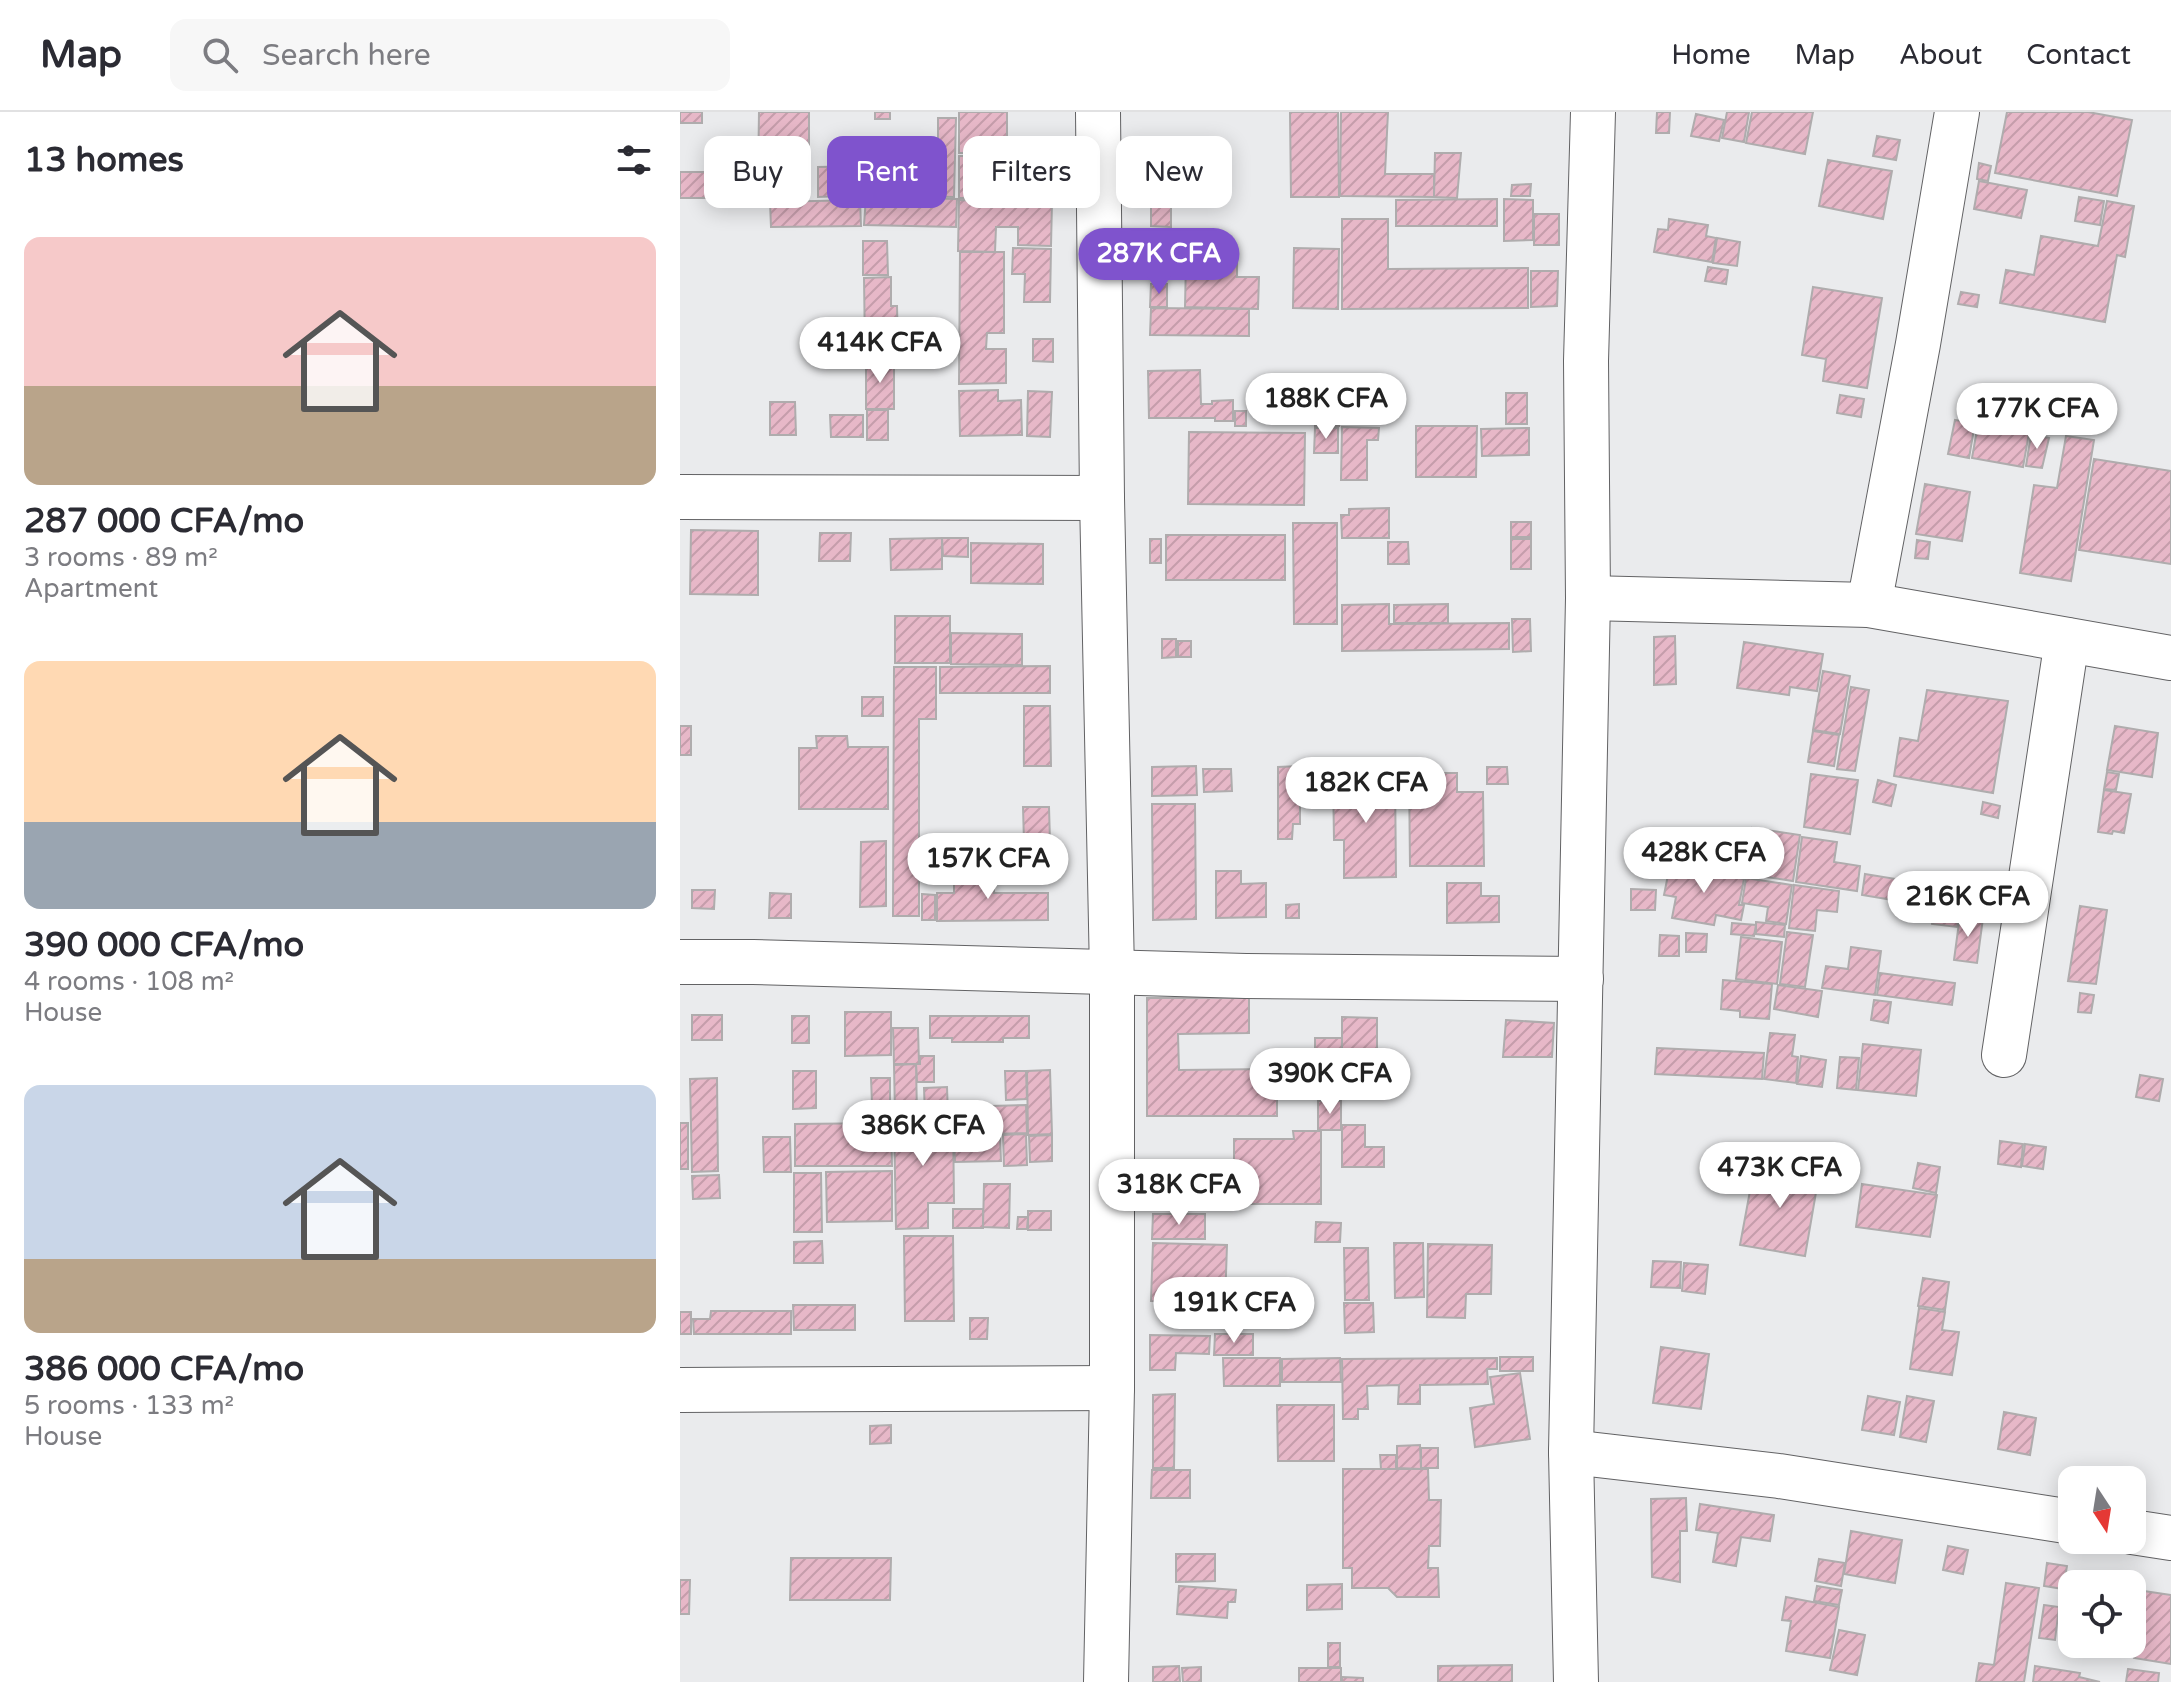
<!DOCTYPE html>
<meta charset="utf-8">
<style>
body{margin:0;font-family:"Varela Round",sans-serif;background:#f7f7f7;color:#2b2b33;height:100vh;display:flex;flex-direction:column;font-size:30px;white-space:nowrap}
*{box-sizing:border-box;margin:0}
p{font-size:26px;color:#7c7c81}
.icon{flex:none;width:44px;height:44px;fill:none;stroke:currentColor;stroke-width:2;stroke-linecap:round;stroke-linejoin:round}
.map{position:relative;flex:1;overflow:hidden}
.details{display:flex;flex-direction:column;background:#fff;width:680px}
.details>*{flex:none}
.guide{position:absolute;left:24px;top:24px;width:760px;height:72px;display:flex;gap:16px}
.needle{width:52px;rotate:168deg}
.controls{position:absolute;left:1378px;top:1354px;display:grid;gap:16px}
.controls a{display:grid;place-items:center;width:88px;height:88px;border-radius:16px;background:#fff;box-shadow:0 4px 20px #0003;font-size:40px}
.price{position:absolute;translate:-50% -68px;padding:0 18px;border-radius:28px;background:#fff;color:#222;font-size:26px;line-height:52px;filter:drop-shadow(0 2px 4px #0008)}
.price::after{content:'';position:absolute;left:50%;top:48px;width:24px;height:18px;margin-left:-12px;background:inherit;clip-path:polygon(0 0,100% 0,50% 100%)}
.price.current{background:#7f53cd;color:#fff}
ul{padding:0;list-style:none}
li{display:grid;align-content:center;gap:16px;height:424px;padding:0 24px}
li span{display:grid;place-items:center;height:248px;border-radius:16px;color:#555}
li>.icon{margin-inline-start:auto}
span .icon{width:144px;height:144px;fill:#fffc;stroke-width:1}
li b{font-size:34px}
h2{display:flex;justify-content:space-between;align-items:center;height:96px;padding:0 24px;font-size:34px}
.tag{padding:0 28px;border-radius:16px;background:#fff;box-shadow:0 4px 20px #0003;font-size:28px;line-height:72px}
.tag.current{background:#7f53cd;color:#fff}
header{display:flex;align-items:center;gap:48px;box-sizing:border-box;height:112px;padding:0 40px;background:#fff;border-bottom:2px solid #e1e1e2}
header strong{font-size:38px}
nav{display:flex;gap:44px;margin-inline-start:auto;font-size:28px}
.search{width:560px;height:72px;background:#f7f7f7;display:flex;align-items:center;gap:20px;box-sizing:border-box;padding:0 28px;border-radius:16px;color:#7c7c81;font-size:30px}
main{display:flex;flex:1;min-height:0}
.map>svg:first-child{display:block}
.building{fill:url(#building-hatch);stroke:#afacad;stroke-width:2}
.lines{fill:none;stroke-linecap:round;stroke-linejoin:round}
.street-casing{stroke:#626264;stroke-width:46}
.street{stroke:#fff;stroke-width:44}
</style>
<header>
<strong>Map</strong>
<div class="search"><svg class="icon" aria-label="search" viewBox="0 0 24 24"><circle cx="10" cy="10" r="6"/><path d="M15 15l6 6"/></svg>Search here</div>
<nav><a>Home</a><a>Map</a><a>About</a><a>Contact</a></nav>
</header>
<main>
<section class="details">
<h2>13 homes<svg class="icon" aria-label="filters" viewBox="0 0 24 24"><path d="M4 7h16M4 17h16"/><circle cx="9" cy="7" r="2"/><circle cx="15" cy="17" r="2"/></svg></h2>
<ul>
<li><span style="background:linear-gradient(#f6c9c9 60%,#b9a48a 0)"><svg class="icon" aria-label="home" viewBox="0 0 24 24"><path d="M3 11l9-7 9 7M6 9v11h12V9"/></svg></span><div><b>287 000 CFA/mo</b><p>3 rooms · 89 m²</p><p>Apartment</p></div></li>
<li><span style="background:linear-gradient(#ffd9b3 65%,#9aa5b1 0)"><svg class="icon" aria-label="home" viewBox="0 0 24 24"><path d="M3 11l9-7 9 7M6 9v11h12V9"/></svg></span><div><b>390 000 CFA/mo</b><p>4 rooms · 108 m²</p><p>House</p></div></li>
<li><span style="background:linear-gradient(#c9d6e8 70%,#b9a48a 0)"><svg class="icon" aria-label="home" viewBox="0 0 24 24"><path d="M3 11l9-7 9 7M6 9v11h12V9"/></svg></span><div><b>386 000 CFA/mo</b><p>5 rooms · 133 m²</p><p>House</p></div></li>
</ul>
</section>
<div class="map">
<svg width="1491" height="1570" viewBox="0 0 1491 1570">
<defs>
<pattern id="building-hatch" width="6" height="6" patternUnits="userSpaceOnUse" patternTransform="scale(2)"><rect width="6" height="6" fill="#e7b8c8"/><path d="M-1 1l2-2M0 6l6-6M5 7l2-2" fill="none" stroke="#c59dab"/></pattern>
</defs>
<rect width="100%" height="100%" fill="#eaebed"/>
<g class="building">
<rect x="0" y="0" width="22" height="11"/>
<path d="M79 0H129V69H78Z"/>
<rect x="195" y="0" width="15" height="7"/>
<rect x="279" y="0" width="48" height="41"/>
<path d="M610 0H658L659 85H611Z"/>
<path d="M661 0H708L705 62H754V85L660 84Z"/>
<path d="M977 0H990L989 21H976Z"/>
<path d="M1047 0H1069L1064 30 1042 26Z"/>
<path d="M1072 0H1133L1125 42 1066 31Z"/>
<path d="M1327 0H1408L1452 8 1437 84 1315 61Z"/>
<path d="M1016 2 1044 8 1039 29 1011 24Z"/>
<path d="M258 6H276L274 85 186 83 188 35 258 37Z"/>
<path d="M1197 24 1220 28 1216 48 1193 44Z"/>
<path d="M755 41H781L777 86 754 85Z"/>
<rect x="279" y="44" width="24" height="42"/>
<path d="M1148 48 1212 59 1203 107 1139 94Z"/>
<path d="M1299 51 1311 54 1308 69 1297 67Z"/>
<path d="M186 54 187 83 138 85V55Z"/>
<rect x="0" y="60" width="56" height="26"/>
<rect x="471" y="61" width="22" height="23"/>
<path d="M1299 69 1347 78 1341 106 1294 97Z"/>
<path d="M851 72 850 84H831L832 73Z"/>
<path d="M186 85 277 87 276 115 184 113Z"/>
<path d="M1399 85 1424 89 1420 113 1395 109Z"/>
<path d="M817 87V114H716V88Z"/>
<path d="M824 87 853 88V128L824 129Z"/>
<path d="M180 88 181 114 91 115 90 90Z"/>
<path d="M279 88 372 90 371 134 338 133V115H316L315 140 278 139Z"/>
<path d="M471 88H491V115L471 114Z"/>
<path d="M1427 89 1454 94 1445 145 1437 143 1425 210 1320 191 1326 158 1354 163 1361 124 1418 134Z"/>
<rect x="854" y="102" width="25" height="31"/>
<path d="M662 107H708V157L848 156V196L662 197Z"/>
<path d="M989 107 1028 113 1026 124 1036 126 1032 150 974 140 978 117 988 118Z"/>
<path d="M1037 126 1060 130 1057 154 1033 151Z"/>
<path d="M183 129H207L208 163H183Z"/>
<path d="M333 136 371 137 370 190H344L345 162H332Z"/>
<path d="M614 136 659 137 658 197 613 196Z"/>
<path d="M280 140H324V221H307L306 237H326V271L279 272Z"/>
<path d="M506 149 557 150V165H579L578 197 505 195Z"/>
<path d="M1028 155 1048 158 1046 172 1025 169Z"/>
<path d="M851 159H878L877 194 851 195Z"/>
<path d="M211 165V194H217L218 237H185L184 166Z"/>
<path d="M471 172H487V195H470Z"/>
<path d="M1133 175 1202 186 1187 276 1143 269 1146 247 1122 243Z"/>
<path d="M1281 180 1299 183 1297 195 1278 192Z"/>
<path d="M471 196 569 197V224L470 223Z"/>
<path d="M353 227H373V250L353 249Z"/>
<path d="M214 248V297H186V249Z"/>
<path d="M520 258 521 292H532V289L553 288V309H535V306H469L468 259Z"/>
<path d="M318 278V289L341 288 342 323 280 324 279 279Z"/>
<path d="M348 279 372 280 370 325 347 324Z"/>
<rect x="826" y="281" width="21" height="31"/>
<path d="M1160 283 1184 287 1181 305 1157 301Z"/>
<path d="M90 290H115L116 323H90Z"/>
<path d="M635 292 660 293 659 314H635Z"/>
<rect x="187" y="298" width="21" height="30"/>
<rect x="555" y="299" width="11" height="15"/>
<path d="M150 303H183V325H151Z"/>
<path d="M1275 308 1295 311 1289 346 1268 342Z"/>
<path d="M1298 312 1349 321 1343 355 1292 346Z"/>
<path d="M736 314H797L796 365H736Z"/>
<path d="M662 315 699 316 698 328H687V368H661Z"/>
<path d="M635 316H658V341H634Z"/>
<path d="M849 316V343L802 344 801 317Z"/>
<path d="M509 320 625 321 624 393 508 392Z"/>
<path d="M1351 322 1369 326 1362 356 1346 354Z"/>
<path d="M1386 324 1414 328 1391 469 1340 461 1354 373 1377 376Z"/>
<path d="M1414 347 1491 359V452L1399 438Z"/>
<path d="M1245 372 1290 380 1282 429 1236 422Z"/>
<path d="M709 396V426H662L661 403H669V397Z"/>
<rect x="831" y="410" width="20" height="15"/>
<path d="M613 411H657V512H614Z"/>
<path d="M11 418 78 419V483L10 482Z"/>
<path d="M140 421H171L170 449H139Z"/>
<rect x="486" y="423" width="119" height="45"/>
<path d="M262 426H288V445L263 444Z"/>
<path d="M262 426V457L211 458 210 427Z"/>
<rect x="470" y="427" width="11" height="24"/>
<rect x="831" y="427" width="20" height="30"/>
<path d="M1237 428 1250 430 1248 447 1235 446Z"/>
<path d="M708 430H728L729 452H708Z"/>
<path d="M291 431 363 432V472L291 471Z"/>
<path d="M709 492V512L829 511V537L662 539V493Z"/>
<path d="M768 492V511H714V493Z"/>
<rect x="215" y="504" width="55" height="47"/>
<path d="M832 507H850L851 539 833 540Z"/>
<path d="M271 521 342 522V553L271 552Z"/>
<path d="M995 524 996 572 974 573V525Z"/>
<path d="M482 527H496V545L482 546Z"/>
<rect x="498" y="529" width="13" height="16"/>
<path d="M1064 530 1143 542 1137 579 1110 575 1109 583 1057 576Z"/>
<path d="M370 554V581H260V555Z"/>
<path d="M214 555H256V607H239V804H213Z"/>
<path d="M1143 559 1170 564 1160 622 1133 618Z"/>
<path d="M1171 575 1189 578 1175 659 1157 657Z"/>
<path d="M1247 578 1328 589 1313 681 1214 664 1220 626 1238 629Z"/>
<rect x="182" y="585" width="21" height="19"/>
<path d="M344 594H370L371 654H344Z"/>
<rect x="0" y="614" width="11" height="29"/>
<path d="M1435 614 1478 621 1472 665 1427 658Z"/>
<path d="M1133 619 1159 623 1154 654 1128 650Z"/>
<path d="M136 624H167L168 635H208V697H119V636H137Z"/>
<path d="M516 654 517 683 472 684V655Z"/>
<path d="M620 654V712H613L612 727H598V655Z"/>
<path d="M807 655H827L828 672H807Z"/>
<path d="M523 657H551L552 679 524 680Z"/>
<path d="M1427 660 1439 662 1436 678 1424 677Z"/>
<path d="M729 661H777V680H803L804 754H730Z"/>
<path d="M1131 662 1178 668 1170 722 1124 715Z"/>
<path d="M653 664H715L716 765 664 766V728H654Z"/>
<path d="M1198 668 1216 673 1211 694 1193 690Z"/>
<path d="M1424 678 1451 682 1444 721 1433 719 1432 722 1418 720Z"/>
<path d="M1303 690 1320 694 1318 706 1301 702Z"/>
<path d="M472 692H515L516 807 473 808Z"/>
<path d="M343 695H369L371 764 345 765Z"/>
<path d="M1072 716 1120 723 1113 769 1065 762Z"/>
<path d="M1122 725 1157 730 1154 750 1180 754 1177 779 1116 770Z"/>
<path d="M206 729V794L180 795 181 730Z"/>
<path d="M1043 737 1066 740 1063 762 1039 758Z"/>
<path d="M990 753 1064 767 1059 793H1064L1061 808 1036 803 1034 813 992 806 996 785 984 783Z"/>
<path d="M274 759H314V781H368V808L257 809V781H274Z"/>
<path d="M536 759H561V772L586 771V805L536 806Z"/>
<path d="M1185 762 1216 767 1213 788 1182 783Z"/>
<path d="M1066 766 1112 773 1106 812 1086 809 1088 795 1062 791Z"/>
<path d="M767 771H801V784H819V810L767 811Z"/>
<path d="M1114 773 1159 779 1157 800 1137 798 1135 819 1109 816Z"/>
<path d="M951 777 976 778 975 798H951Z"/>
<path d="M12 778H35L34 797 12 796Z"/>
<path d="M90 781 111 782V806H89Z"/>
<path d="M242 782 255 783V808H242Z"/>
<path d="M619 792V806H606V793Z"/>
<path d="M1400 794 1427 798 1416 872 1388 869Z"/>
<path d="M1254 797 1280 800 1277 815 1252 812Z"/>
<path d="M1280 803 1303 806 1297 851 1274 848Z"/>
<path d="M1076 810 1105 813 1104 825 1076 822Z"/>
<path d="M1052 811 1076 813 1074 824 1051 822Z"/>
<path d="M1107 820 1133 823 1125 875 1100 872Z"/>
<path d="M1006 821 1027 822 1026 840H1006Z"/>
<path d="M980 823 999 824V844H979Z"/>
<path d="M1061 825 1102 830 1097 872 1056 867Z"/>
<path d="M1171 835 1201 839 1195 883 1142 876 1146 854 1168 857Z"/>
<path d="M1200 861 1275 871 1272 893 1197 883Z"/>
<path d="M1043 868 1092 872 1089 907 1060 905V899L1041 897Z"/>
<path d="M1098 873 1142 879 1138 905 1094 897Z"/>
<path d="M1400 881 1414 883 1411 901 1398 900Z"/>
<path d="M467 886H569V921L498 922 499 958 597 957V1004H467Z"/>
<path d="M1194 888 1211 890 1208 911 1191 908Z"/>
<path d="M165 900H211V943L165 944Z"/>
<rect x="12" y="903" width="30" height="25"/>
<rect x="112" y="904" width="17" height="27"/>
<path d="M250 904H349V926H323V930H272V926H250Z"/>
<path d="M662 905 697 906V948H662Z"/>
<path d="M826 908 874 911 872 945H823Z"/>
<path d="M213 916H238L239 952H214Z"/>
<path d="M1090 921 1115 923 1112 944 1118 945 1116 971 1084 967Z"/>
<path d="M635 926H662L661 969H635Z"/>
<path d="M1183 932 1241 938 1236 984 1178 978Z"/>
<path d="M977 936 1084 941 1082 967 975 962Z"/>
<path d="M240 944H254V970H237L236 952H240Z"/>
<path d="M1121 944 1146 948 1142 975 1117 972Z"/>
<path d="M1160 945 1179 946 1176 978 1157 976Z"/>
<rect x="665" y="950" width="30" height="27"/>
<path d="M236 952 237 1002H215L214 953Z"/>
<path d="M370 958 372 1022 348 1023 347 959Z"/>
<path d="M113 959H136V996L113 997Z"/>
<path d="M325 959H346L347 987 326 988Z"/>
<path d="M1460 963 1483 967 1479 989 1456 985Z"/>
<path d="M37 966 38 1059 12 1060 10 967Z"/>
<path d="M191 966H210V992H192Z"/>
<path d="M267 975 268 1003H245L244 976Z"/>
<rect x="638" y="989" width="23" height="29"/>
<path d="M346 993 347 1021 274 1023 273 995Z"/>
<path d="M273 1004 274 1091H248V1116L216 1117 214 1006Z"/>
<rect x="0" y="1011" width="8" height="46"/>
<path d="M211 1011 212 1054H115V1012Z"/>
<path d="M662 1013H685V1035H704V1055H662Z"/>
<path d="M613 1019H641V1092H554V1027H614Z"/>
<path d="M346 1022 347 1053 324 1054 323 1023Z"/>
<path d="M372 1023V1049L350 1050 349 1024Z"/>
<path d="M320 1024 321 1049 275 1050 274 1025Z"/>
<path d="M83 1025H110L111 1060H84Z"/>
<path d="M1320 1029 1343 1032 1341 1055 1318 1052Z"/>
<path d="M1345 1032 1366 1035 1363 1057 1342 1054Z"/>
<path d="M1238 1051 1260 1055 1256 1081 1233 1076Z"/>
<path d="M1075 1052 1139 1063 1125 1144 1060 1133Z"/>
<path d="M212 1059V1109L147 1110 146 1060Z"/>
<path d="M114 1061H141L142 1120H114Z"/>
<path d="M39 1063 40 1086 13 1087 12 1064Z"/>
<path d="M304 1072H330L329 1116 303 1115Z"/>
<path d="M1182 1072 1257 1083 1250 1125 1176 1115Z"/>
<rect x="273" y="1097" width="30" height="19"/>
<rect x="348" y="1099" width="23" height="19"/>
<path d="M473 1102H525V1127H472Z"/>
<path d="M338 1105H348L347 1117H337Z"/>
<path d="M636 1110 661 1111 660 1130H635Z"/>
<path d="M224 1124H273L274 1209H225Z"/>
<path d="M142 1129 143 1151H114V1130Z"/>
<path d="M473 1131 547 1133 545 1191 471 1189Z"/>
<path d="M714 1131H743L744 1185 715 1186Z"/>
<path d="M748 1132 812 1133 811 1182H786L785 1206 747 1205Z"/>
<path d="M664 1136H688L689 1188H665Z"/>
<path d="M973 1149 1001 1150 1000 1176 971 1175Z"/>
<path d="M1004 1151 1028 1153 1025 1182 1002 1179Z"/>
<path d="M1243 1166 1269 1170 1265 1198 1238 1194Z"/>
<path d="M664 1191H693L694 1220 665 1221Z"/>
<path d="M113 1193H175V1218H114Z"/>
<path d="M1239 1196 1265 1200 1262 1218 1279 1220 1272 1263 1230 1257Z"/>
<path d="M31 1199H111V1222H14L13 1207H30Z"/>
<rect x="0" y="1200" width="11" height="22"/>
<path d="M290 1206H308L307 1227H290Z"/>
<path d="M535 1222H573V1243H534Z"/>
<path d="M470 1223 530 1224 529 1242 496 1241 495 1258H470Z"/>
<path d="M981 1235 1029 1242 1021 1297 973 1291Z"/>
<rect x="820" y="1245" width="33" height="14"/>
<path d="M543 1246H600V1274H544Z"/>
<path d="M660 1246 661 1270H602V1247Z"/>
<path d="M817 1246V1257H807L808 1272 740 1273V1292H718L719 1273 687 1274 688 1297H678V1307H663L662 1247Z"/>
<path d="M840 1261 850 1327 795 1335 790 1296 814 1292 810 1265Z"/>
<path d="M495 1282 494 1356H473V1283Z"/>
<path d="M1188 1284 1220 1290 1214 1323 1182 1318Z"/>
<path d="M1227 1284 1254 1289 1246 1330 1220 1325Z"/>
<path d="M597 1293H654V1349H598Z"/>
<path d="M1324 1300 1356 1306 1350 1343 1318 1337Z"/>
<path d="M211 1313V1331L190 1332V1314Z"/>
<path d="M740 1333 741 1357 717 1356V1334Z"/>
<rect x="741" y="1336" width="17" height="20"/>
<path d="M700 1343H716V1357H701Z"/>
<path d="M663 1357H748L749 1388H761L760 1434H749L748 1456H758L759 1485H717L708 1476H672V1456H663Z"/>
<path d="M472 1358H510V1386H471Z"/>
<path d="M1006 1386 1007 1419H1000V1470L972 1465 971 1387Z"/>
<path d="M1020 1392 1094 1403 1090 1429 1061 1425 1056 1454 1033 1450 1038 1421 1016 1418Z"/>
<path d="M1171 1419 1222 1428 1215 1471 1164 1462Z"/>
<path d="M1268 1434 1288 1438 1283 1462 1263 1458Z"/>
<path d="M496 1442H535V1469L496 1470Z"/>
<path d="M111 1446H211L210 1488H110Z"/>
<path d="M1139 1447 1165 1451 1161 1474 1135 1469Z"/>
<path d="M1367 1451 1387 1454 1383 1477 1364 1474Z"/>
<path d="M1424 1463 1447 1466 1446 1472H1423Z"/>
<path d="M0 1468H10L9 1502H0Z"/>
<path d="M1326 1471 1359 1476 1344 1570H1296L1299 1551 1314 1553Z"/>
<path d="M662 1472V1497L627 1498V1473Z"/>
<path d="M499 1474 556 1478 555 1490H548L547 1506 497 1502Z"/>
<path d="M1137 1474 1162 1478 1159 1493 1134 1489Z"/>
<path d="M1464 1479 1491 1483V1552L1454 1546Z"/>
<path d="M1106 1485 1159 1495 1150 1546 1106 1539 1111 1509 1102 1508Z"/>
<path d="M1364 1493 1379 1495 1375 1528 1359 1526Z"/>
<path d="M1159 1518 1185 1523 1177 1563 1150 1558Z"/>
<rect x="648" y="1531" width="12" height="24"/>
<path d="M832 1553V1570H758V1554Z"/>
<path d="M499 1554 500 1570H473V1555Z"/>
<path d="M1355 1554 1400 1561 1399 1565 1420 1570H1353Z"/>
<path d="M521 1555V1570H503L502 1556Z"/>
<rect x="619" y="1556" width="42" height="14"/>
<path d="M1448 1557 1479 1561 1478 1570H1446Z"/>
<path d="M662 1565 683 1566V1570H662Z"/>
</g>
<g class="lines">
<g class="street-casing">
<g id="street">
<path d="M418 0 422 386 432 860V1276L426 1570"/>
<path d="M0 385 422 386"/>
<path d="M908 486 1189 493 1491 546"/>
<path d="M1189 493 1238 232 1277 0"/>
<path d="M0 850H73L566 864 901 867"/>
<path d="M1324 943 1387 528"/>
<path d="M0 1278 432 1276"/>
<path d="M891 1340 1099 1364 1392 1410"/>
<path d="M1452 1420 1491 1426"/>
<path d="M896 1570 891 1340 908 486 906 249 913 0"/>
</g>
</g>
<use href="#street" class="street"/>
</g>
</svg>
<div class="controls">
<a><svg class="needle" viewBox="-14 -14 28 28"><path d="M0-13l5 13h-10z" fill="#e53935"/><path d="M0 13l5-13h-10z" fill="#7c7c81"/></svg></a>
<a><svg class="icon" aria-label="locate" viewBox="0 0 24 24"><circle cx="12" cy="12" r="6"/><path d="M12 2v4M12 18v4M2 12h4M18 12h4"/></svg></a>
</div>
<b class="price current" style="left:479px;top:184px">287K CFA</b>
<b class="price" style="left:200px;top:273px">414K CFA</b>
<b class="price" style="left:646px;top:329px">188K CFA</b>
<b class="price" style="left:1357px;top:339px">177K CFA</b>
<b class="price" style="left:686px;top:713px">182K CFA</b>
<b class="price" style="left:1024px;top:783px">428K CFA</b>
<b class="price" style="left:308px;top:789px">157K CFA</b>
<b class="price" style="left:1288px;top:827px">216K CFA</b>
<b class="price" style="left:650px;top:1004px">390K CFA</b>
<b class="price" style="left:243px;top:1056px">386K CFA</b>
<b class="price" style="left:1100px;top:1098px">473K CFA</b>
<b class="price" style="left:499px;top:1115px">318K CFA</b>
<b class="price" style="left:554px;top:1233px">191K CFA</b>
<div class="guide">
<a class="tag">Buy</a>
<a class="tag current">Rent</a>
<a class="tag">Filters</a>
<a class="tag">New</a>
</div>
</div>
</main>
